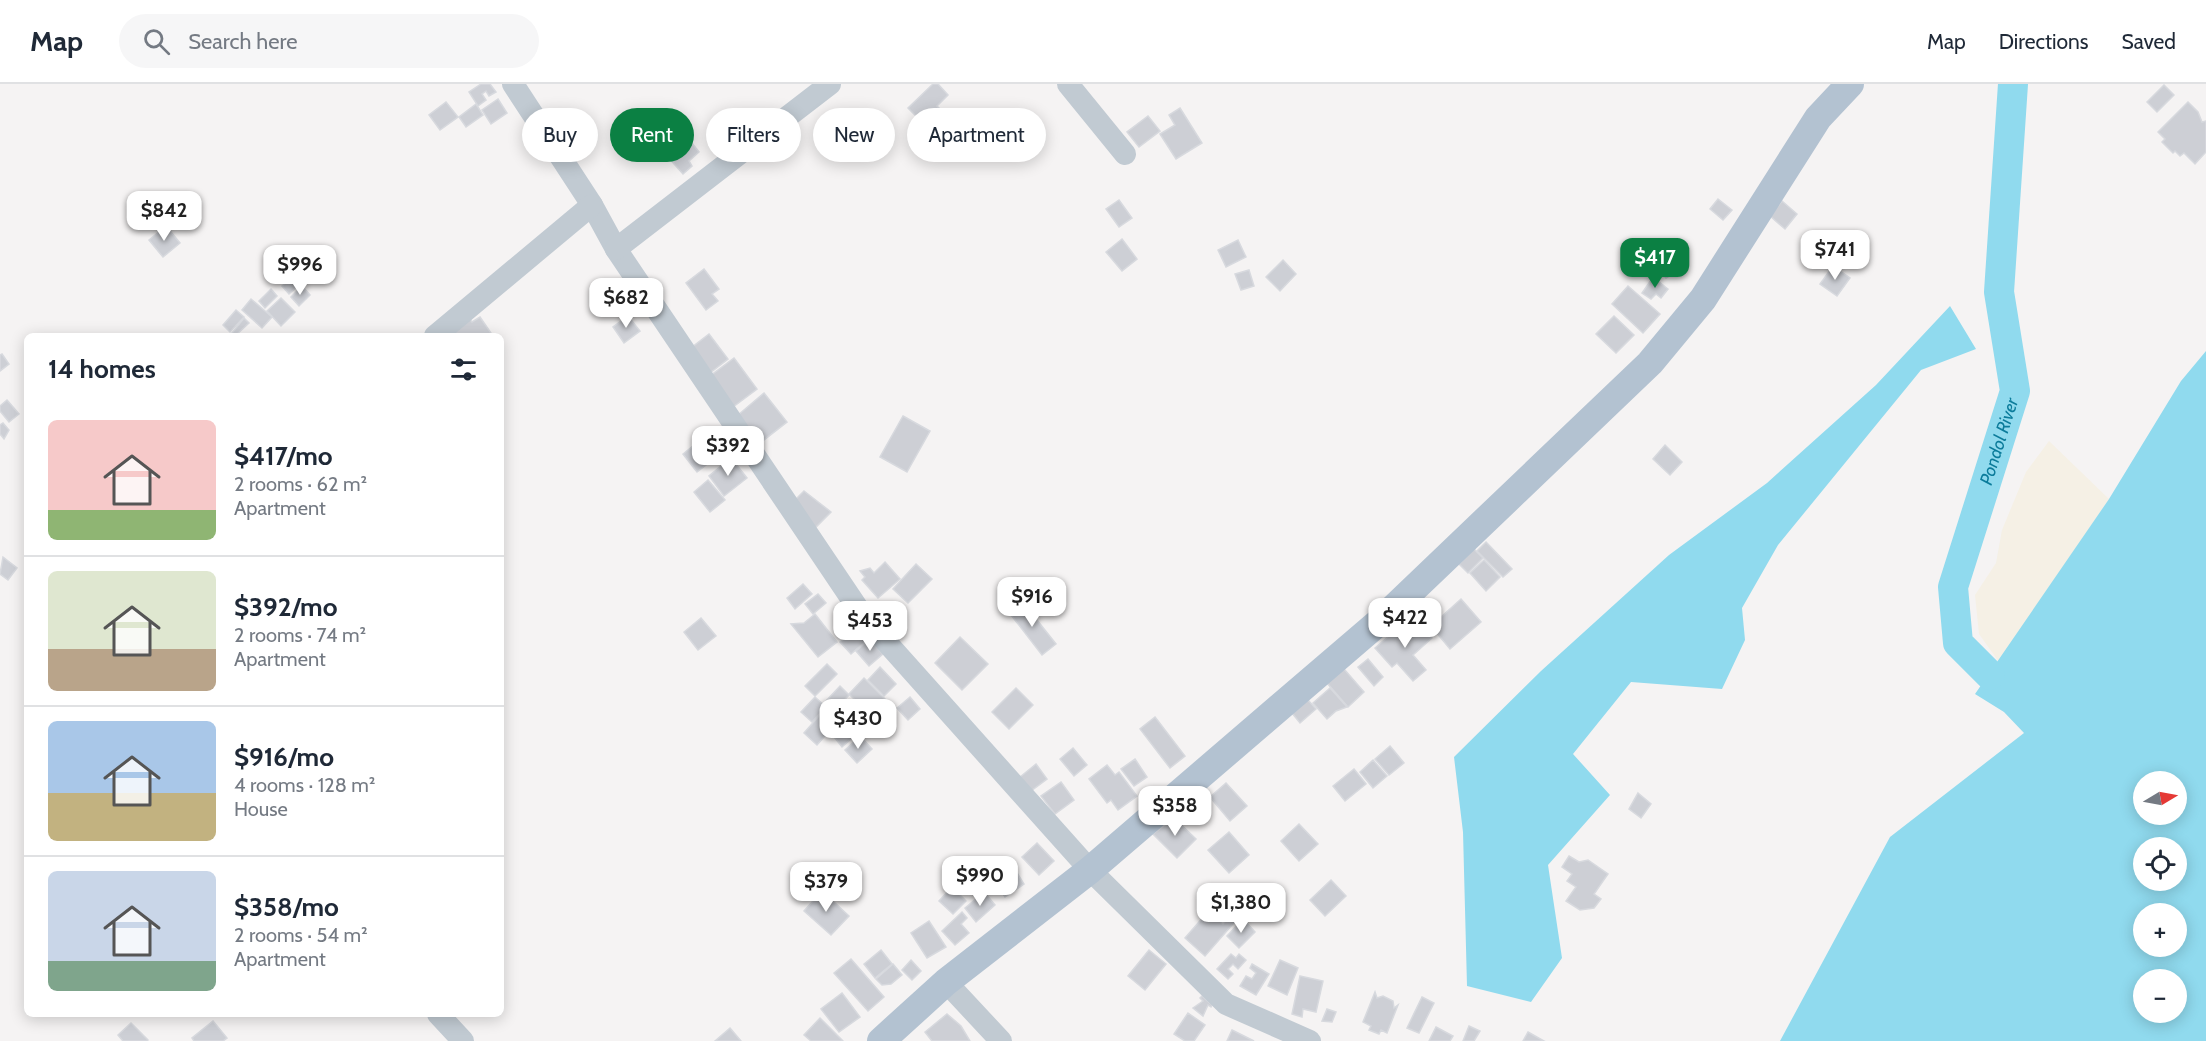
<!DOCTYPE html>
<meta charset="utf-8">
<style>
body{margin:0;font-family:Cabin,sans-serif;background:#f6f6f7;color:#1f2937;height:100vh;display:flex;flex-direction:column;font-size:22px;white-space:nowrap}
*{box-sizing:border-box;margin:0}
p{font-size:20px;color:#747a83}
.icon{flex:none;width:33px;height:33px;fill:none;stroke:currentColor;stroke-width:2;stroke-linecap:round;stroke-linejoin:round}
.map{position:relative;flex:1;overflow:hidden}
.drawer{position:absolute;left:24px;top:249px;width:480px;height:684px;display:flex;flex-direction:column;background:#fff;border-radius:9px;box-shadow:0 3px 15px #0003}
.drawer>*{flex:none}
.guide{position:absolute;left:522px;top:24px;width:570px;height:54px;display:flex;gap:12px}
.needle{width:39px;rotate:80deg}
.controls{position:absolute;left:2133px;top:687px;display:grid;gap:12px}
.controls a{display:grid;place-items:center;width:54px;height:54px;border-radius:50%;background:#fff;box-shadow:0 3px 15px #0003;font-size:30px}
.price{position:absolute;translate:-50% -51px;padding:0 14px;border-radius:12px;background:#fff;color:#222;font-size:20px;line-height:39px;filter:drop-shadow(0 2px 3px #0008)}
.price::after{content:'';position:absolute;left:50%;top:36px;width:18px;height:14px;margin-left:-9px;background:inherit;clip-path:polygon(0 0,100% 0,50% 100%)}
.price.active{background:#0b8043;color:#fff}
ul{padding:0;list-style:none}
li{display:flex;align-items:center;gap:18px;height:150px;padding:0 24px}
li+li{border-top:2px solid #e0e1e3}
li span{display:grid;place-items:center;flex:none;width:168px;height:120px;border-radius:9px;color:#555}
li>.icon{margin-inline-start:auto}
span .icon{width:72px;height:72px;fill:#fffc;stroke-width:1}
li b{font-size:26px}
h2{display:flex;justify-content:space-between;align-items:center;height:72px;padding:0 24px;font-size:26px}
.chip{padding:0 21px;border-radius:27px;background:#fff;box-shadow:0 3px 15px #0003;font-size:21px;line-height:54px}
.chip.active{background:#0b8043;color:#fff}
header{display:flex;align-items:center;gap:36px;box-sizing:border-box;height:84px;padding:0 30px;background:#fff;border-bottom:2px solid #e0e1e3}
header strong{font-size:28px}
nav{display:flex;gap:33px;margin-inline-start:auto;font-size:21px}
.search{width:420px;height:54px;background:#f6f6f7;display:flex;align-items:center;gap:15px;box-sizing:border-box;padding:0 21px;border-radius:33px;color:#747a83;font-size:22px}
.map>svg:first-child{display:block}
.sand{fill:#f5f0e5}
.water{fill:#90daee;fill-rule:evenodd}
.lines{fill:none;stroke-linecap:round;stroke-linejoin:round}
.river{stroke:#90daee;stroke-width:30}
.building{fill:#cdcfd5;stroke:#d7d9de;stroke-width:1.5}
.minor{stroke:#c1cad2;stroke-width:22}
.major{stroke:#b3c2d1;stroke-width:28}
.labels{text-anchor:middle;stroke-width:6;stroke-linejoin:round;paint-order:stroke}
.water-label{font-size:18px;font-style:italic;fill:#0c7c9b;stroke:#fff}
</style>
<header>
<strong>Map</strong>
<div class="search"><svg class="icon" aria-label="search" viewBox="0 0 24 24"><circle cx="10" cy="10" r="6"/><path d="M15 15l6 6"/></svg>Search here</div>
<nav><a>Map</a><a>Directions</a><a>Saved</a></nav>
</header>
<div class="map">
<svg width="2206" height="957" viewBox="0 0 2206 957">
<rect width="100%" height="100%" fill="#f5f3f3"/>
<path class="sand" d="M2049 357 2109 415 1999 578 1979 550 1975 511 1996 479 2002 446 2026 388Z"/>
<g class="water">
<path d="M1950 222 1976 265 1921 286 1778 461 1742 524 1745 556 1722 605 1631 598 1573 670 1610 711 1548 781 1562 874 1531 918 1467 902 1463 748 1454 673 1541 587 1669 471 1767 399 1876 301Z"/>
<path d="M2206 267V957H1780L1890 753 2024 649 2004 628 1975 610 2109 415 2181 297ZM2144 698H2176V730H2144ZM2144 764H2176V796H2144ZM2144 830H2176V862H2144ZM2144 896H2176V928H2144Z"/>
</g>
<g class="lines">
<path class="river" id="s1" d="M1990 591 1958 559 1953 503 2015 307 1999 208 2013 0"/>
</g>
<g class="building">
<path d="M481 0H490L496 8 489 12 486 7 482 10 486 16 478 22 469 8Z"/>
<path d="M933 0H938L948 11 937 22 949 34 933 49 908 24Z"/>
<path d="M2164 1 2174 11 2157 28 2147 18Z"/>
<path d="M498 15 507 29 491 40 482 26Z"/>
<path d="M446 18 458 33 440 46 429 31Z"/>
<path d="M2188 18 2198 28 2202 38 2206 37V68L2195 80 2184 69 2180 72 2175 67 2173 69 2162 58 2165 55 2158 48Z"/>
<path d="M476 20 483 31 466 43 459 33Z"/>
<path d="M1180 24 1202 59 1176 75 1160 50 1175 41 1169 31Z"/>
<path d="M1148 32 1160 47 1139 63 1127 48Z"/>
<path d="M688 54 699 68 689 77 692 82 683 90 667 72Z"/>
<path d="M1718 115 1732 126 1723 136 1710 125Z"/>
<path d="M1119 116 1132 134 1119 143 1106 125Z"/>
<path d="M1782 117 1797 130 1785 145 1770 132Z"/>
<path d="M166 142 180 159 163 173 149 156Z"/>
<path d="M1122 155 1137 175 1122 187 1106 168Z"/>
<path d="M1238 156 1246 173 1226 183 1218 166Z"/>
<path d="M1662 158 1683 184 1666 194 1647 170Z"/>
<path d="M1283 176 1296 190 1280 207 1266 193Z"/>
<path d="M1833 182 1850 194 1837 212 1820 200Z"/>
<path d="M704 185 719 205 712 210 718 217 706 226 686 199Z"/>
<path d="M1249 186 1254 202 1241 206 1235 190Z"/>
<path d="M293 192 300 200 289 210 282 202Z"/>
<path d="M1653 193 1668 205 1661 214 1656 210 1651 215 1642 209Z"/>
<path d="M302 202 310 211 299 222 291 213Z"/>
<path d="M1628 202 1660 230 1643 249 1612 220Z"/>
<path d="M271 205 277 212 265 224 259 217Z"/>
<path d="M281 214 295 228 281 242 267 227Z"/>
<path d="M251 215 272 233 262 244 242 226Z"/>
<path d="M236 226 244 233 230 248 223 241Z"/>
<path d="M628 232 640 247 624 259 613 243Z"/>
<path d="M1614 232 1634 251 1616 269 1596 250Z"/>
<path d="M480 233 493 252H449L469 234 472 238Z"/>
<path d="M244 234 249 239 235 252 232 249Z"/>
<path d="M709 250 728 275 710 289 691 264Z"/>
<path d="M2 270 9 280 0 287V271Z"/>
<path d="M734 274 757 305 733 323 710 292Z"/>
<path d="M764 309 787 338 760 359 738 331Z"/>
<path d="M7 316 19 330 9 338 0 327V322Z"/>
<path d="M903 332 930 347 907 388 880 373Z"/>
<path d="M3 339 9 346 4 355 0 350V341Z"/>
<path d="M704 353 719 371 697 388 683 370Z"/>
<path d="M1665 361 1682 378 1670 391 1653 375Z"/>
<path d="M731 374 747 394 724 412 709 392Z"/>
<path d="M708 396 725 416 710 428 694 408Z"/>
<path d="M804 407 831 428 814 445 793 418Z"/>
<path d="M1486 458 1512 485 1503 493 1477 467Z"/>
<path d="M1474 465 1483 474 1468 489 1459 480Z"/>
<path d="M3 473 17 484 8 496 0 490Z"/>
<path d="M1484 476 1500 493 1486 507 1470 489Z"/>
<path d="M885 478 900 495 878 514 862 496 865 493 860 487 870 484 874 489Z"/>
<path d="M916 480 932 495 908 519 893 505Z"/>
<path d="M803 500 812 510 795 525 787 514Z"/>
<path d="M818 510 826 519 813 530 805 520Z"/>
<path d="M1461 515 1481 538 1450 565 1431 542Z"/>
<path d="M1021 516 1056 560 1042 571 1008 527Z"/>
<path d="M815 530 837 558 818 573 791 540 804 539Z"/>
<path d="M701 534 716 552 698 566 684 548Z"/>
<path d="M1406 537 1419 551 1425 546 1432 554 1413 571 1426 586 1413 597 1397 579 1392 583 1375 564Z"/>
<path d="M855 545 866 557 851 570 840 558Z"/>
<path d="M960 553 988 580 962 606 935 579Z"/>
<path d="M870 555 883 570 869 582 856 567Z"/>
<path d="M1368 575 1383 593 1374 602 1358 583Z"/>
<path d="M827 580 837 590 815 612 805 602Z"/>
<path d="M880 583 896 600 884 612 868 596Z"/>
<path d="M1344 585 1364 608 1348 623 1327 599Z"/>
<path d="M864 594 885 615 870 631 849 610Z"/>
<path d="M840 602 849 611 834 627 825 618Z"/>
<path d="M1016 604 1033 621 1009 645 992 628Z"/>
<path d="M1330 604 1347 623 1336 627 1327 635 1313 619Z"/>
<path d="M815 613 826 623 812 638 801 628Z"/>
<path d="M910 613 920 625 908 636 897 624Z"/>
<path d="M1308 616 1316 625 1300 639 1292 629Z"/>
<path d="M826 624 839 636 817 661 804 649Z"/>
<path d="M1155 633 1185 672 1170 684 1140 645Z"/>
<path d="M848 635 859 648 842 663 831 649Z"/>
<path d="M860 652 872 665 857 679 845 666Z"/>
<path d="M1390 662 1404 679 1389 691 1375 675Z"/>
<path d="M1073 664 1087 681 1074 692 1060 675Z"/>
<path d="M1135 675 1147 693 1134 702 1121 685Z"/>
<path d="M1373 676 1387 692 1373 704 1360 688Z"/>
<path d="M1036 680 1047 695 1031 707 1020 693Z"/>
<path d="M1107 681 1115 691 1119 688 1137 712 1118 726 1111 716 1107 719 1089 695Z"/>
<path d="M1354 685 1366 700 1345 717 1333 702Z"/>
<path d="M1061 698 1074 716 1055 730 1041 712Z"/>
<path d="M1226 699 1247 722 1230 737 1210 713Z"/>
<path d="M1638 709 1651 720 1641 734 1629 725Z"/>
<path d="M1174 734 1196 755 1177 774 1153 750Z"/>
<path d="M1299 740 1318 760 1299 777 1281 757Z"/>
<path d="M1229 748 1249 771 1229 789 1208 766Z"/>
<path d="M1037 759 1054 777 1039 791 1022 773Z"/>
<path d="M1569 772 1579 778 1588 776 1608 790 1594 810 1601 815 1594 824 1580 826 1566 817 1576 803 1567 797 1572 790 1562 783Z"/>
<path d="M1014 784 1024 800 1005 813 994 797Z"/>
<path d="M1331 796 1346 812 1325 832 1310 816Z"/>
<path d="M952 803 966 817 953 830 939 817Z"/>
<path d="M822 807 849 832 831 851 804 827Z"/>
<path d="M1226 807 1236 816 1219 836 1223 840 1240 821 1245 826 1205 872 1185 854Z"/>
<path d="M984 808 995 821 976 838 965 824Z"/>
<path d="M962 828 967 834 961 840 969 849 955 861 942 847Z"/>
<path d="M1243 835 1255 848 1239 864 1227 852Z"/>
<path d="M929 837 946 863 927 874 911 849Z"/>
<path d="M881 866 892 880 875 894 864 880Z"/>
<path d="M1149 866 1166 880 1145 906 1128 892Z"/>
<path d="M1231 870 1236 874 1239 870 1246 876 1238 885 1233 880 1228 885 1233 890 1228 895 1217 885Z"/>
<path d="M851 875 884 913 868 927 834 889Z"/>
<path d="M911 876 921 887 912 896 902 886Z"/>
<path d="M1280 876 1298 884 1287 911 1268 902Z"/>
<path d="M893 880 902 891 891 900 882 901 876 895Z"/>
<path d="M1252 880 1269 890 1256 911 1240 902 1246 892 1252 895 1256 889 1250 884Z"/>
<path d="M1300 892 1323 897 1316 928 1303 925 1302 933 1292 930Z"/>
<path d="M1375 908 1377 914 1383 912 1393 917 1394 924 1398 921 1387 949 1381 946 1379 950 1369 946 1371 942 1363 938Z"/>
<path d="M842 909 860 933 839 948 821 925Z"/>
<path d="M1202 912 1212 921 1211 923 1208 921 1203 932 1193 924 1203 917 1200 914Z"/>
<path d="M1422 913 1434 919 1419 949 1407 944Z"/>
<path d="M1327 925 1336 928 1332 938 1322 937Z"/>
<path d="M1188 929 1205 941 1194 957H1185L1174 950Z"/>
<path d="M947 930 961 942 970 957H932L925 948Z"/>
<path d="M820 934 843 957H811L804 951Z"/>
<path d="M213 937 227 954 223 957H194L192 954Z"/>
<path d="M131 939 148 956 147 957H123L118 951Z"/>
<path d="M1469 942 1480 947 1474 957H1463Z"/>
<path d="M1436 943 1453 952 1450 957H1429Z"/>
<path d="M730 944 741 957H715Z"/>
<path d="M1232 946 1254 957H1227Z"/>
<path d="M1528 948 1544 957H1523Z"/>
</g>
<g class="lines">
<g class="minor">
<path d="M513 0 592 121 616 165 863 532 1090 786 1226 920 1310 957"/>
<path d="M1068 0 1125 70"/>
<path d="M616 165 830 0"/>
<path d="M435 252 592 121"/>
<path d="M946 898 1001 957"/>
<path d="M438 930 463 957"/>
</g>
<path class="major" d="M881 957 946 898 1090 786 1379 538 1650 279 1703 215 1818 34 1850 0"/>
</g>
<g class="labels">
<g class="water-label">
<text dy="6" stroke="none"><textPath href="#s1" startOffset="254">Pondol River</textPath></text>
</g>
</g>
</svg>
<div class="controls">
<a><svg class="needle" viewBox="-14 -14 28 28"><path d="M0-13l5 13h-10z" fill="#e53935"/><path d="M0 13l5-13h-10z" fill="#747a83"/></svg></a>
<a><svg class="icon" aria-label="locate" viewBox="0 0 24 24"><circle cx="12" cy="12" r="6"/><path d="M12 2v4M12 18v4M2 12h4M18 12h4"/></svg></a>
<a>+</a>
<a>−</a>
</div>
<b class="price" style="left:164px;top:158px">$842</b>
<b class="price" style="left:1835px;top:197px">$741</b>
<b class="price active" style="left:1655px;top:205px">$417</b>
<b class="price" style="left:300px;top:212px">$996</b>
<b class="price" style="left:626px;top:245px">$682</b>
<b class="price" style="left:728px;top:393px">$392</b>
<b class="price" style="left:1032px;top:544px">$916</b>
<b class="price" style="left:1405px;top:565px">$422</b>
<b class="price" style="left:870px;top:568px">$453</b>
<b class="price" style="left:858px;top:666px">$430</b>
<b class="price" style="left:1175px;top:753px">$358</b>
<b class="price" style="left:980px;top:823px">$990</b>
<b class="price" style="left:826px;top:829px">$379</b>
<b class="price" style="left:1241px;top:850px">$1,380</b>
<div class="guide">
<a class="chip">Buy</a>
<a class="chip active">Rent</a>
<a class="chip">Filters</a>
<a class="chip">New</a>
<a class="chip">Apartment</a>
</div>
<section class="drawer">
<h2>14 homes<svg class="icon" aria-label="filters" viewBox="0 0 24 24"><path d="M4 7h16M4 17h16"/><circle cx="9" cy="7" r="2"/><circle cx="15" cy="17" r="2"/></svg></h2>
<ul>
<li><span style="background:linear-gradient(#f6c9c9 75%,#8fb573 0)"><svg class="icon" aria-label="home" viewBox="0 0 24 24"><path d="M3 11l9-7 9 7M6 9v11h12V9"/></svg></span><div><b>$417/mo</b><p>2 rooms · 62 m²</p><p>Apartment</p></div></li>
<li><span style="background:linear-gradient(#dfe7d0 65%,#b9a48a 0)"><svg class="icon" aria-label="home" viewBox="0 0 24 24"><path d="M3 11l9-7 9 7M6 9v11h12V9"/></svg></span><div><b>$392/mo</b><p>2 rooms · 74 m²</p><p>Apartment</p></div></li>
<li><span style="background:linear-gradient(#a9c7e8 60%,#c2b280 0)"><svg class="icon" aria-label="home" viewBox="0 0 24 24"><path d="M3 11l9-7 9 7M6 9v11h12V9"/></svg></span><div><b>$916/mo</b><p>4 rooms · 128 m²</p><p>House</p></div></li>
<li><span style="background:linear-gradient(#c9d6e8 75%,#7fa58c 0)"><svg class="icon" aria-label="home" viewBox="0 0 24 24"><path d="M3 11l9-7 9 7M6 9v11h12V9"/></svg></span><div><b>$358/mo</b><p>2 rooms · 54 m²</p><p>Apartment</p></div></li>
</ul>
</section>
</div>
